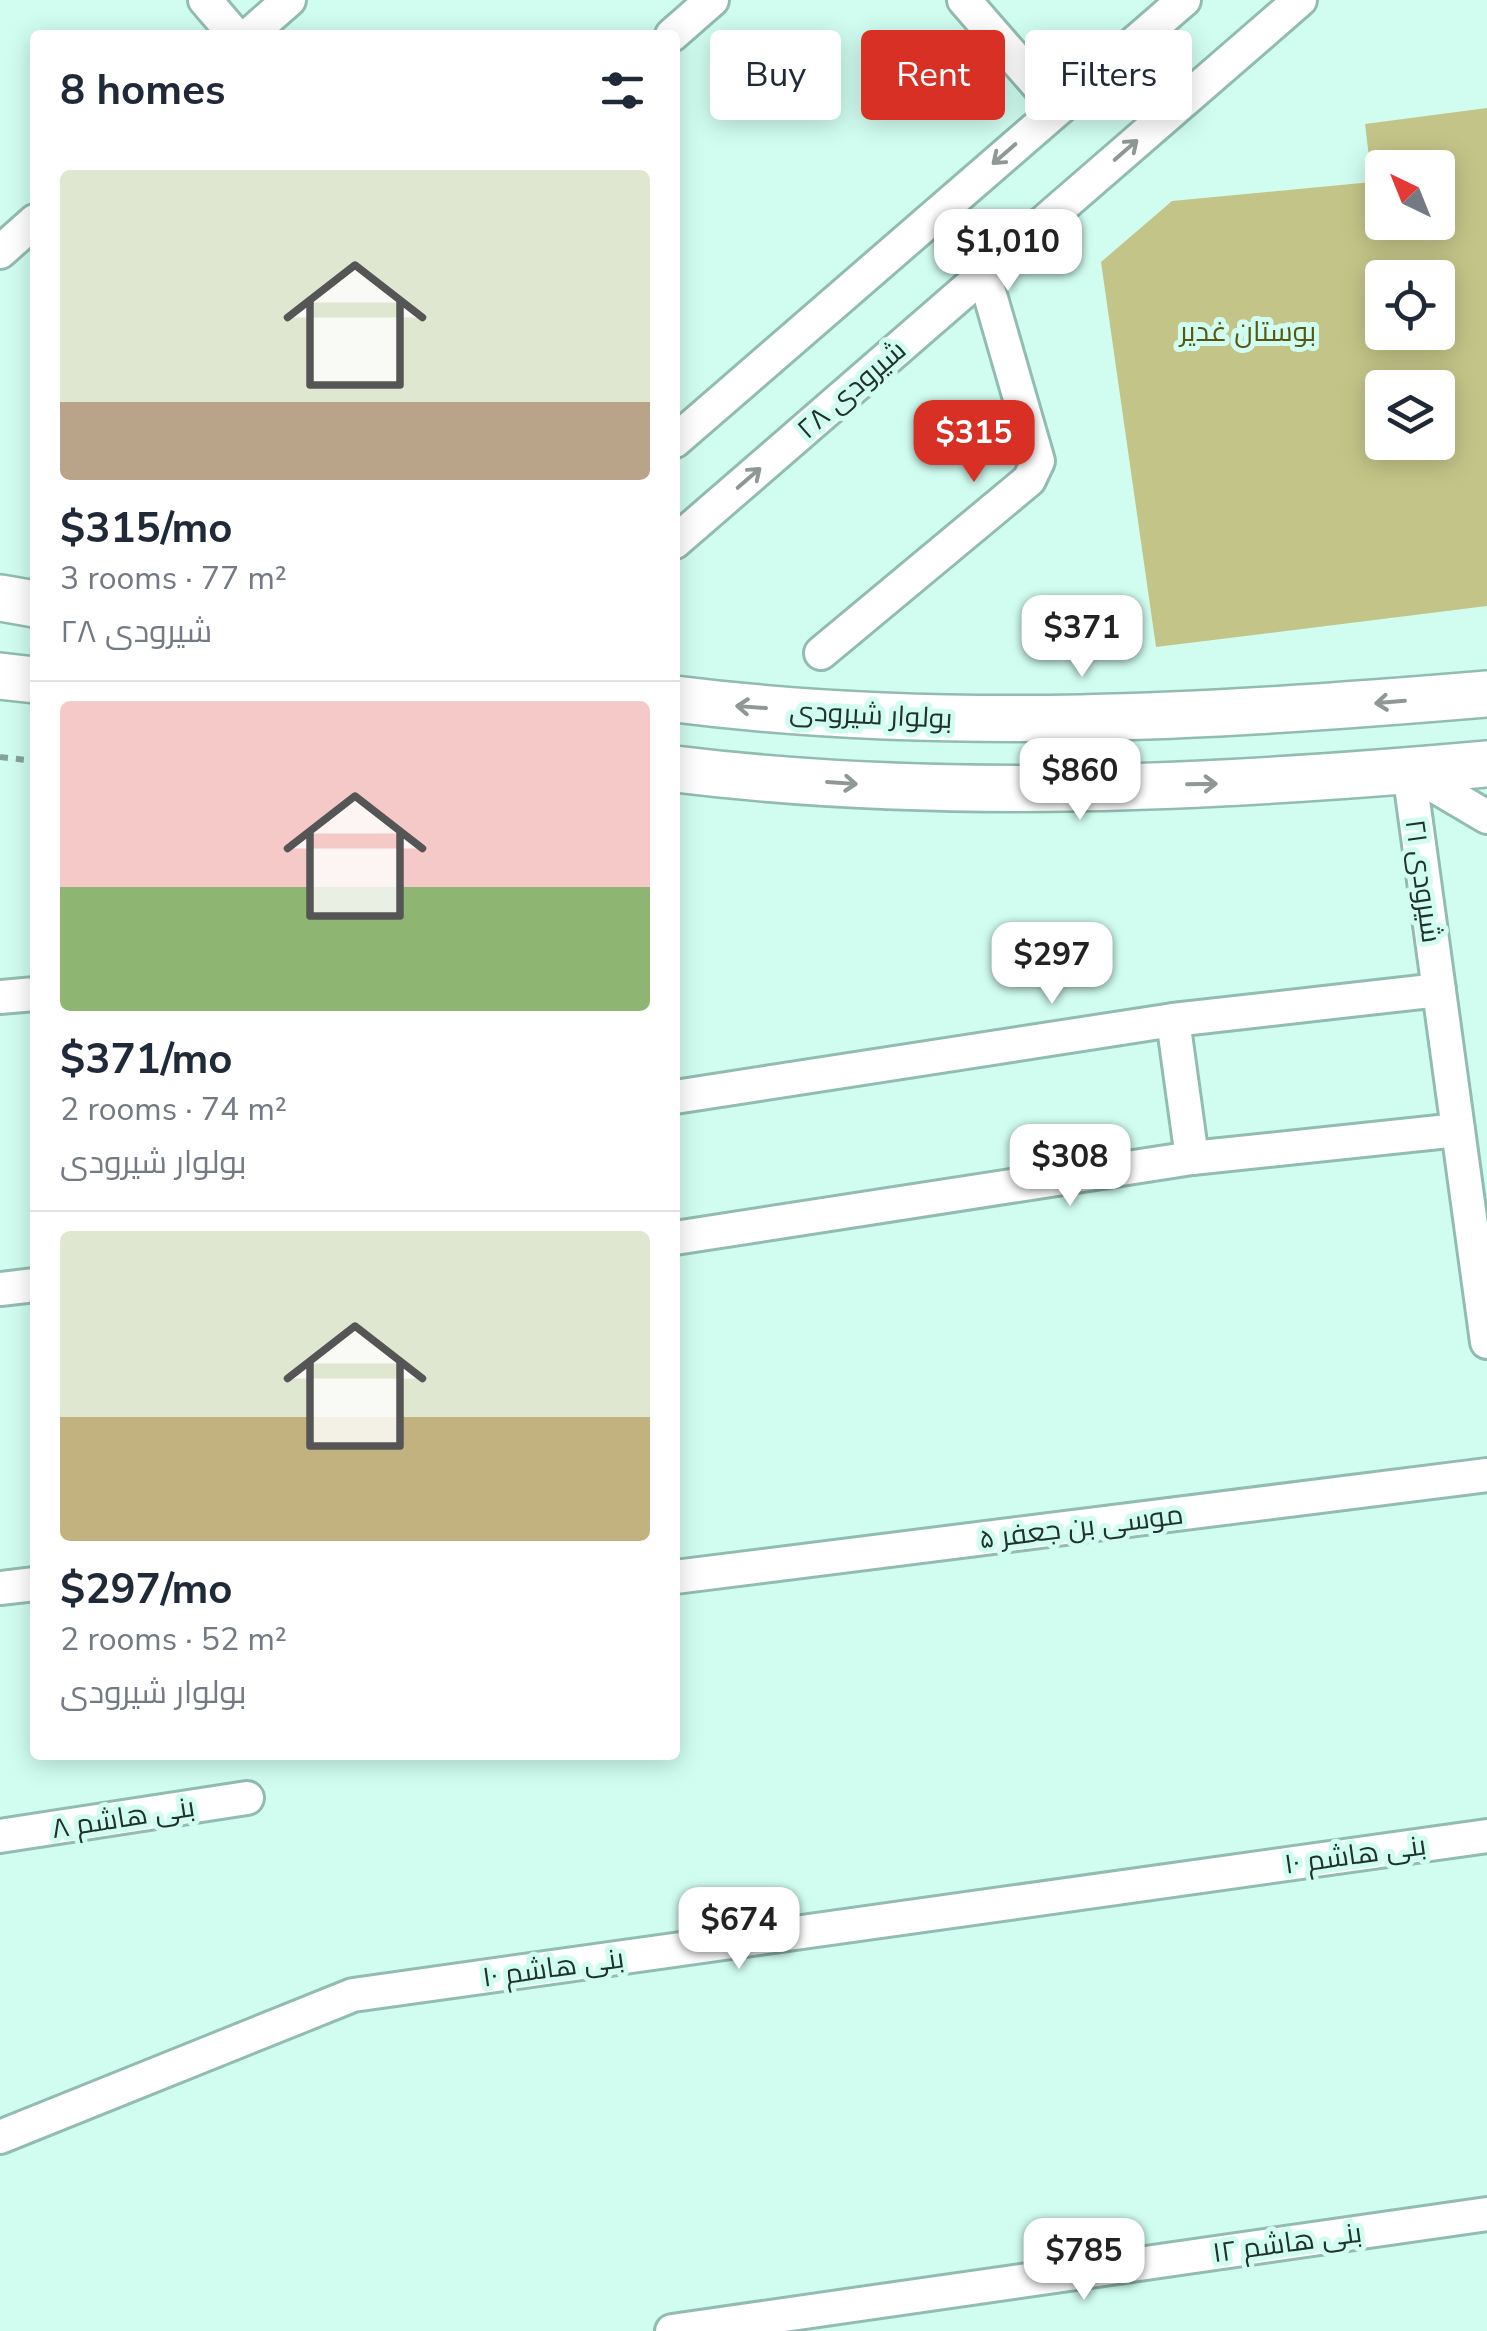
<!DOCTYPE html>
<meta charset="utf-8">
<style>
body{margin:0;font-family:"Nunito Sans",Cairo,sans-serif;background:#f2f2f3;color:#1f2937;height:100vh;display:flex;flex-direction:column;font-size:38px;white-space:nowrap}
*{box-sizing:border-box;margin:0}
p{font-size:32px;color:#747a83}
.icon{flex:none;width:55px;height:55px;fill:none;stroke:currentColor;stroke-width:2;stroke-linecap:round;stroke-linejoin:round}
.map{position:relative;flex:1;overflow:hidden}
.drawer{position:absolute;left:30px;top:30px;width:650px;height:1730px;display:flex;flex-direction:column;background:#fff;border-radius:10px;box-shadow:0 5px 25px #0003}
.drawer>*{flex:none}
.guide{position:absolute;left:710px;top:30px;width:625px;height:90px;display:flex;gap:20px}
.needle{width:65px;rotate:317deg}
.tools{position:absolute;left:1365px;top:150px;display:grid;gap:20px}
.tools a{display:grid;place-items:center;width:90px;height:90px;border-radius:10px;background:#fff;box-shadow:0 5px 25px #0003;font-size:50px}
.price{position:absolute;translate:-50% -85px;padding:0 22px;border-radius:20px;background:#fff;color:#222;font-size:32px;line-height:65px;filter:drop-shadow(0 2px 5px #0008)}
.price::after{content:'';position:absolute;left:50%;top:60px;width:30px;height:22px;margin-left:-15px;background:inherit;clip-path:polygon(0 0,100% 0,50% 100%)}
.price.current{background:#d93025;color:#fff}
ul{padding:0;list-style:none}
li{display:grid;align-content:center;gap:20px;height:530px;padding:0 30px}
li+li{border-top:2px solid #e0e1e3}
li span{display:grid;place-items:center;height:310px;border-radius:10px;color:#555}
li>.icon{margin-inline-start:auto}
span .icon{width:180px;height:180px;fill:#fffc;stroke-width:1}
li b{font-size:42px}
h2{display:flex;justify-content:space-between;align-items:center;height:120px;padding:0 30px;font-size:42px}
.tag{padding:0 35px;border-radius:10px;background:#fff;box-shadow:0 5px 25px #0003;font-size:35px;line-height:90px}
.tag.current{background:#d93025;color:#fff}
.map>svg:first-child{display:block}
.green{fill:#c3c588;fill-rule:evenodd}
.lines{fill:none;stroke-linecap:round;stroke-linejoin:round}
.minor-casing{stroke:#92bcb1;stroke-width:38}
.secondary-casing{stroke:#92bcb1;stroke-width:50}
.path{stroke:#83a39b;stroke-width:6;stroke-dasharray:8 8;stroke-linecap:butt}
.minor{stroke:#fff;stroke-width:32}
.secondary{stroke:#fff;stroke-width:45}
.oneway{stroke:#909896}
.labels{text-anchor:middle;stroke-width:10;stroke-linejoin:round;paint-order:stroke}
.park-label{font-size:28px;fill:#575712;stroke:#d1fdf1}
.street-label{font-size:28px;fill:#20322d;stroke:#d1fdf1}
</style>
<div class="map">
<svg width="1487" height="2331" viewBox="0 0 1487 2331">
<rect width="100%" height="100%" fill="#d1fdf1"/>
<path class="green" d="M1487 108V606L1156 647 1101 262 1172 201 1372 182 1365 124ZM1382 168H1438V222H1382ZM1382 278H1438V332H1382ZM1382 388H1438V442H1382Z"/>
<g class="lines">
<g class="minor-casing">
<g id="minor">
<path d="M205 0 235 35"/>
<path d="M964 0 1058 108"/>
<path d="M249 35 289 0"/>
<path d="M672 35 712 0"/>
<path d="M0 252 35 221"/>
<path d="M675 441 1184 0"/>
<path d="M675 542 1300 0"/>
<path d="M821 653 1029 480 1038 461 984 274"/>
<path d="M1409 771 1487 1342"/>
<path d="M1409 771 1487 817"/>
<path d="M0 997 35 994"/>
<path d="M1173 1020 1192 1158"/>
<path d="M675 1097 1173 1020 1439 990"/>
<path d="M675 1238 1192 1158 1458 1130"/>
<path d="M0 1289 35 1285"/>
<path d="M675 1577 1487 1475"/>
<path d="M0 1588 35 1584"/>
<path d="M0 1836 247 1798"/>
<path d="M0 2137 353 1995 1487 1836"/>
<path d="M672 2331 1487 2214"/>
</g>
</g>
<g class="secondary-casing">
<g id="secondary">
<path d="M0 598 35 604"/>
<path d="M0 676 35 680"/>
<path d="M675 699C945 733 1217 717 1487 694"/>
<path d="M675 769C944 802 1218 788 1487 764"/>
</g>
</g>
<path class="path" d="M0 757 35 761"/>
<use href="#minor" class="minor"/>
<use href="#secondary" class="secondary"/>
</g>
<defs><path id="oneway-shaft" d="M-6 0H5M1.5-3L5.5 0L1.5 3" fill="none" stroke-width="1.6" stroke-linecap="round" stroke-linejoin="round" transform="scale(2.5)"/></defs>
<g class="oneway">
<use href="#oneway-shaft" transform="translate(1126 150) rotate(-41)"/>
<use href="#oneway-shaft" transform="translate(1004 154) rotate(139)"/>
<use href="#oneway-shaft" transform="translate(749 478) rotate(-41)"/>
<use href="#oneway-shaft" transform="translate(1390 702) rotate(175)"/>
<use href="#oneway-shaft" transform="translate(751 707) rotate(-176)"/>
<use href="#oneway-shaft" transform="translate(842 783) rotate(4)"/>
<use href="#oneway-shaft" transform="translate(1202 784) rotate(-1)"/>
</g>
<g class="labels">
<g class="park-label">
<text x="1248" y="341">بوستان غدیر</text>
</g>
<g class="street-label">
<text transform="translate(851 389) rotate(-41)" y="10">شیرودی ۲۸</text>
<text transform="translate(871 714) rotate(3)" y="10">بولوار شیرودی</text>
<text transform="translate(1424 881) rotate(82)" y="10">شیرودی ۲۱</text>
<text transform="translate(1081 1526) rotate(-7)" y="10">موسی بن جعفر ۵</text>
<text transform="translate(123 1817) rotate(-9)" y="10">بنی هاشم ۸</text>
<text transform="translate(1355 1854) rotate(-8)" y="10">بنی هاشم ۱۰</text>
<text transform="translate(553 1967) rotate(-8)" y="10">بنی هاشم ۱۰</text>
<text transform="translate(1287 2242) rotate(-8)" y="10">بنی هاشم ۱۲</text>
</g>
</g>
</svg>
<div class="tools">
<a><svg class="needle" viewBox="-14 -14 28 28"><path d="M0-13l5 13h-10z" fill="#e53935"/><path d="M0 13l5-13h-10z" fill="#747a83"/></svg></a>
<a><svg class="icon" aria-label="locate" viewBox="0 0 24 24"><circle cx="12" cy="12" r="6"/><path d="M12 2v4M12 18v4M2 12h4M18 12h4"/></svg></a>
<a><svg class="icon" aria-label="layers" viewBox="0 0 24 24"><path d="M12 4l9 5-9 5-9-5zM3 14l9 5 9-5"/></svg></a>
</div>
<b class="price" style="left:1008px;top:294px">$1,010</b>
<b class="price current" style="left:974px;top:485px">$315</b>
<b class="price" style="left:1082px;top:680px">$371</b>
<b class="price" style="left:1080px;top:823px">$860</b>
<b class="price" style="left:1052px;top:1007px">$297</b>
<b class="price" style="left:1070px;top:1209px">$308</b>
<b class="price" style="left:739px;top:1972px">$674</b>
<b class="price" style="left:1084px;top:2303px">$785</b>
<div class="guide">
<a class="tag">Buy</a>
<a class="tag current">Rent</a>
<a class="tag">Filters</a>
</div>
<section class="drawer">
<h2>8 homes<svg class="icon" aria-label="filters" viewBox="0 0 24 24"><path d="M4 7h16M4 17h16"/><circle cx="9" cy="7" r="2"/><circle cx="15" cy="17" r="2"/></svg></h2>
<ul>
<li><span style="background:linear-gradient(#dfe7d0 75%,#b9a48a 0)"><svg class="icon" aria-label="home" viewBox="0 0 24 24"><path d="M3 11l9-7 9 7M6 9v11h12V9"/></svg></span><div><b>$315/mo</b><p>3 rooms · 77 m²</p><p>شیرودی ۲۸</p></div></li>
<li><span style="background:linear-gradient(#f6c9c9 60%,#8fb573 0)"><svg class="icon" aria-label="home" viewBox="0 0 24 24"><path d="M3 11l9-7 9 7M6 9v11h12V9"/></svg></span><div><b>$371/mo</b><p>2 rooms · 74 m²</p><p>بولوار شیرودی</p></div></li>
<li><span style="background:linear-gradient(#dfe7d0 60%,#c2b280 0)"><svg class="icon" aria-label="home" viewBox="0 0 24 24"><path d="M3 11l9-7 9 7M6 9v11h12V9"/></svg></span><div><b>$297/mo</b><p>2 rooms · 52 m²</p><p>بولوار شیرودی</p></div></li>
</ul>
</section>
</div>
